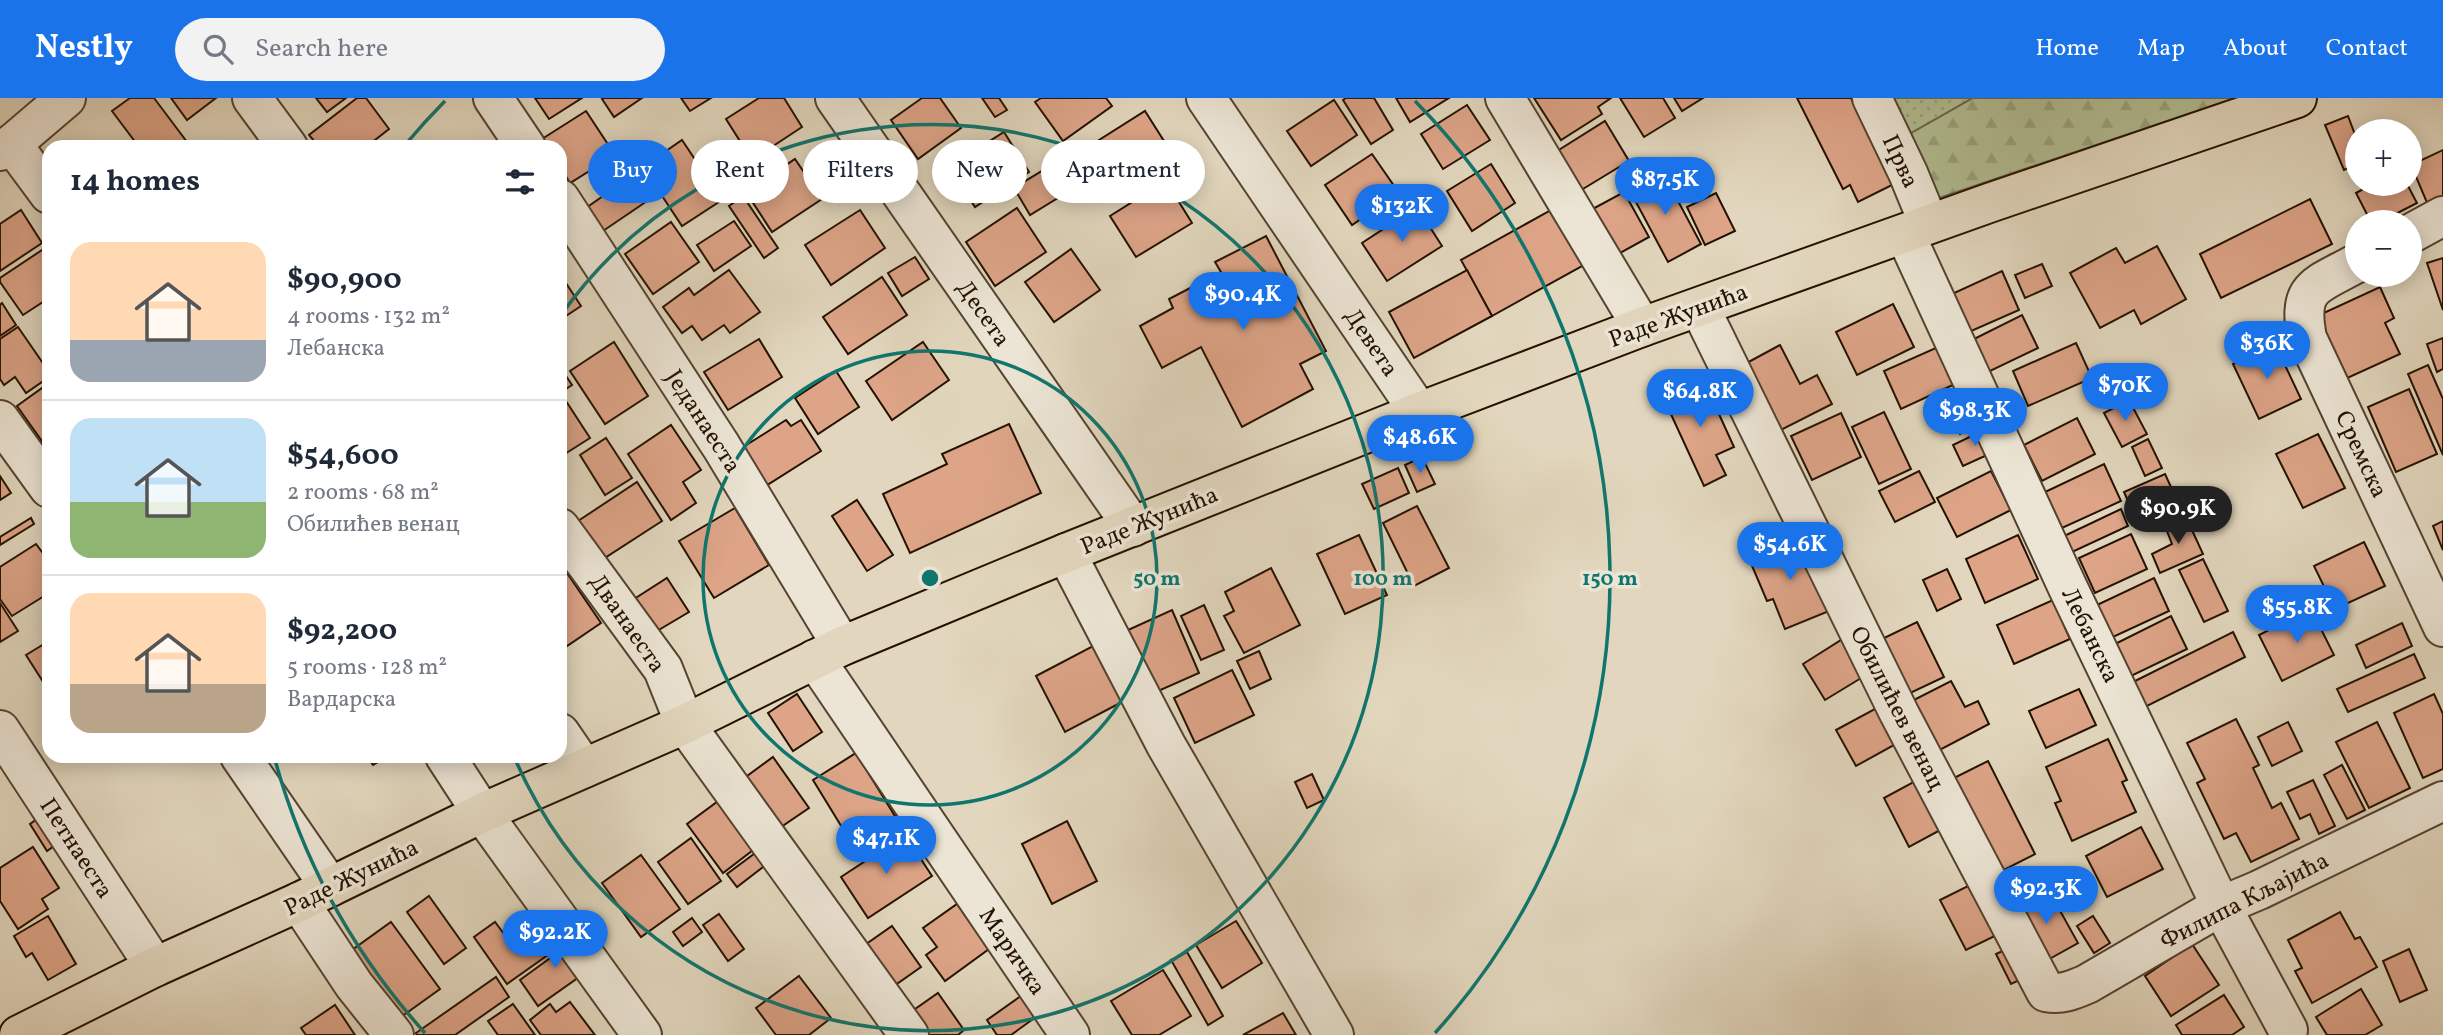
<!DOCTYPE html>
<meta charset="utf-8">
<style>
body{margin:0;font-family:Vollkorn,serif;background:#f2f2f3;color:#1f2937;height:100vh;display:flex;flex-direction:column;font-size:26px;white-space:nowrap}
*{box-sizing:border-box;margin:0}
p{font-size:23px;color:#747a83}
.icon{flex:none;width:38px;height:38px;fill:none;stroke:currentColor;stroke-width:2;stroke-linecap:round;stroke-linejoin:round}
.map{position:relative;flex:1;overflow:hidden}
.sheet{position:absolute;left:42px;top:42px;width:525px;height:623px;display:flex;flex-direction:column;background:#fff;border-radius:21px;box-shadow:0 4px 18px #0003}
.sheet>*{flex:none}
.guide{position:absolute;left:588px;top:42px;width:665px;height:63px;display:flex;gap:14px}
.buttons{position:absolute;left:2345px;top:21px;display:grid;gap:14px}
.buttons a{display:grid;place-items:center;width:77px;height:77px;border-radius:50%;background:#fff;box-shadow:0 4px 18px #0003;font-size:35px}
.price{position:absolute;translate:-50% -60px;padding:0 16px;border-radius:24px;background:#1a73e8;color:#fff;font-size:23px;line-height:46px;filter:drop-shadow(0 2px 4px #0008)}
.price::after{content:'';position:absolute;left:50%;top:42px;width:21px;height:16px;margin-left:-10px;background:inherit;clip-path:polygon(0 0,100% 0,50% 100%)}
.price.on{background:#222;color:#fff}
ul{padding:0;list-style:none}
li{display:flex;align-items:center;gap:21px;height:175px;padding:0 28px}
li+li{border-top:2px solid #e0e1e3}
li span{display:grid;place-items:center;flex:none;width:196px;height:140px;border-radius:21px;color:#555}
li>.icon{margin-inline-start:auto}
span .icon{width:84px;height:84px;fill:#fffc;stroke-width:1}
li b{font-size:30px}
h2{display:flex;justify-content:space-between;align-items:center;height:84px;padding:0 28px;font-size:30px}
.chip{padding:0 24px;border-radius:32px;background:#fff;box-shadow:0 4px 18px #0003;font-size:24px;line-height:63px}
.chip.on{background:#1a73e8;color:#fff}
header{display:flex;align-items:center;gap:42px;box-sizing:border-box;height:98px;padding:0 35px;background:#1a73e8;color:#fff}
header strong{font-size:33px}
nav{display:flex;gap:38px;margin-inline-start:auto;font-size:24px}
.search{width:490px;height:63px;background:#f2f2f3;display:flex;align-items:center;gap:18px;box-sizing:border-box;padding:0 24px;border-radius:38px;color:#747a83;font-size:26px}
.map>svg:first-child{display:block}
.grass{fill:url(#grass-dots);stroke:#6b684a;stroke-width:2}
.forest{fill:url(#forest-firs);stroke:#6b684a;stroke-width:2}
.building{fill:#dda488;stroke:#241200;stroke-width:2}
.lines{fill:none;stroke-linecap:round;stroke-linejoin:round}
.minor-casing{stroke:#544330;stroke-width:42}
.major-casing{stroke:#241200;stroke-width:42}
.minor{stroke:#ece5d5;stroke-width:38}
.major{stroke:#e2d7be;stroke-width:38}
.ring{fill:none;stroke:#0f766e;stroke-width:3.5}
.labels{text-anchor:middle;stroke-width:7;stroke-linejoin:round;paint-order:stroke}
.street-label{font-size:24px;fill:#241200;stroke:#ece5d5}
.centre{fill:#0f766e;stroke:#ece5d5;stroke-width:3.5}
.ring-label{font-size:21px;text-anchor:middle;font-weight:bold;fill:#0f766e;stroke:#ece5d5;stroke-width:7;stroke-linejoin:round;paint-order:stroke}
</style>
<header>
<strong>Nestly</strong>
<div class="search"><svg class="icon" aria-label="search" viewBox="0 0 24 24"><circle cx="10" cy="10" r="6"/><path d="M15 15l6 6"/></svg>Search here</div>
<nav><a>Home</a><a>Map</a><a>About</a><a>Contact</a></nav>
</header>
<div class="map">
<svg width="2443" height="937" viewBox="0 0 2443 937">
<defs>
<pattern id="grass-dots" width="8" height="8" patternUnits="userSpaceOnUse" patternTransform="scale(1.75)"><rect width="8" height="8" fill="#b2be93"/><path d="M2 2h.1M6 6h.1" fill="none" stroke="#99a27d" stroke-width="1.8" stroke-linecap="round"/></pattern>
<pattern id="forest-firs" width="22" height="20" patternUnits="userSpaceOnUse" patternTransform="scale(1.75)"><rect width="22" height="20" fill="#b2be93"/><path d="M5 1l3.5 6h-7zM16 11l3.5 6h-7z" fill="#99a27d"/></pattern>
</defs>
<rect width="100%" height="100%" fill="#e2d7be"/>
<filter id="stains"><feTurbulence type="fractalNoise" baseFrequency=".00286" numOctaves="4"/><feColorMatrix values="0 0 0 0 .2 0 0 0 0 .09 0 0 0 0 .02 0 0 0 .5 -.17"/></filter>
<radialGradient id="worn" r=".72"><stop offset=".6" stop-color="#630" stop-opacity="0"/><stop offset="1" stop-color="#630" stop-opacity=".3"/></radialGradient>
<path class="grass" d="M1874 0H1973L1899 42Z"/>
<path class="forest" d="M1973 0H2235L1936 101 1899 42Z"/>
<g class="building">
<path d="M130 0H154L187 44 180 49H139L112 13Z"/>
<path d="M171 0H216L187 22Z"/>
<path d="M316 0H346L327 14Z"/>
<path d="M357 0H366L389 31 366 49H319L309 37Z"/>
<path d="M535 0H582L549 21Z"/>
<path d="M604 0H642L614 19 602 1Z"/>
<path d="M681 0H711L690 13Z"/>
<path d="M759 0H784L802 29 752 62 726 21Z"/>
<path d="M922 0H940L961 30 918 61 891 22Z"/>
<path d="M982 0H999L1007 12 995 19Z"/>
<path d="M1041 0H1106L1112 8 1063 43 1035 4Z"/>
<path d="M1346 0H1374L1393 32 1371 46 1343 2Z"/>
<path d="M1396 0H1449L1410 24Z"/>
<path d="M1534 0H1611L1598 9 1602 16 1561 42Z"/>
<path d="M1620 0H1663L1675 20 1644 39Z"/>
<path d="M1674 0H1703L1682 13Z"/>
<path d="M1797 0H1851L1894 86 1858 104 1850 87 1843 91Z"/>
<path d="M1334 2 1357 37 1311 68 1287 33Z"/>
<path d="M1467 7 1490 42 1443 71 1421 36Z"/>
<path d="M586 13 615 57 570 85 560 69V49H547L542 41Z"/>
<path d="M1145 13 1176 62 1120 98 1088 49Z"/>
<path d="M2348 18 2357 42V66L2344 72 2325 27Z"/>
<path d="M1605 23 1629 63 1578 94 1554 55Z"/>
<path d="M1004 34 1029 74 975 109 949 69Z"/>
<path d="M682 42 722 102 682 128 643 69Z"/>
<path d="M2443 52V100L2428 107 2411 67Z"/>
<path d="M1372 56 1399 95 1352 127 1325 87Z"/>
<path d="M795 61 822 101 772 134 746 94Z"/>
<path d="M1491 66 1515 105 1472 133 1447 93Z"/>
<path d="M1050 68 1066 95 1030 117 1014 90Z"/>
<path d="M1662 73 1701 146 1668 164 1629 91Z"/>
<path d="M633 77 650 101 603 133 586 110Z"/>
<path d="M1166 83 1192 125 1136 159 1110 118Z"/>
<path d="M2366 86H2407L2417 105 2380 124H2371L2356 95 2367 89Z"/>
<path d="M1624 94 1649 139 1611 160 1587 114Z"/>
<path d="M1716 95 1735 133 1705 147 1687 109Z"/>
<path d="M743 98 778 150 764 160 729 108Z"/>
<path d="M2310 101 2332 146 2221 200 2200 156Z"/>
<path d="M1560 107 1591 163 1492 218 1461 162Z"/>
<path d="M1417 109 1442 148 1387 183 1362 145Z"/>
<path d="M1017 110 1046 154 995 188 966 144Z"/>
<path d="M21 112 42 145 0 173V126Z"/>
<path d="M860 112 885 150 831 187 805 147Z"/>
<path d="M734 123 751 148 714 173 697 147Z"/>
<path d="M671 124 699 164 653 196 625 156Z"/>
<path d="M1266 138 1326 253 1300 266 1313 291 1242 329 1201 249 1162 270 1140 228 1173 210 1169 201 1221 174 1215 164Z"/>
<path d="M48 148 49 200 23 217 0 184V180Z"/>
<path d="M2157 148 2186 201 2141 226 2134 212 2100 230 2070 175 2116 150 2125 165Z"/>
<path d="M1071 151 1100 192 1054 224 1025 184Z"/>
<path d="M915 159 929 181 902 198 888 175Z"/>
<path d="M2443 160V212L2427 165Z"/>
<path d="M2042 166 2052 188 2025 200 2015 177Z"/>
<path d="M729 172 760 214 730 235 724 227 702 242 692 228 682 235 663 209 689 190 694 197Z"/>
<path d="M1467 172 1492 218 1414 260 1389 214Z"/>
<path d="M2002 173 2019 212 1969 234 1952 196Z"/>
<path d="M560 176 581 208 560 222Z"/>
<path d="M882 179 907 217 848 256 823 219Z"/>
<path d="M2380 189 2394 220 2385 225 2400 256 2343 282 2315 219Z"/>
<path d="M2 205 16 227 0 238V207Z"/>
<path d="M1893 206 1914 249 1857 277 1836 234Z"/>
<path d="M2022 217 2038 250 1988 274 1972 242Z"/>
<path d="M18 229 49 274V279L26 295 15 279 4 287 0 281V241Z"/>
<path d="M2443 240V271L2437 274 2427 246Z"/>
<path d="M759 241 782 279 728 312 704 274Z"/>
<path d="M614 244 648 298 605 326 570 273Z"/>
<path d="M923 244 949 282 892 322 866 283Z"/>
<path d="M2076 245 2092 280 2028 308 2013 273Z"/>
<path d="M2275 246 2301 301 2259 321 2233 266Z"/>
<path d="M1780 247 1800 286 1817 277 1832 306 1777 334 1743 267Z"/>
<path d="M1938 249 1955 286 1901 311 1884 273Z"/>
<path d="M2428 267 2443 301V357L2408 276Z"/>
<path d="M560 269 572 287 560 295Z"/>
<path d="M836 273 859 309 818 336 795 300Z"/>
<path d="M1703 281 1734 349 1716 357 1726 377 1704 388 1663 299Z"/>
<path d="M49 285V353L17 308Z"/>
<path d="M2409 291 2437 356 2396 374 2368 309Z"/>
<path d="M1967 292 1983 325 1960 336 1944 303Z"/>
<path d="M564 300 590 340 560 359V303Z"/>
<path d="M2129 302 2147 336 2122 349 2104 315Z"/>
<path d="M1884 314 1911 371 1879 386 1852 329Z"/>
<path d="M1841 315 1861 359 1812 382 1791 338Z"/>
<path d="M2077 320 2095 356 2042 383 2024 347Z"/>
<path d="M786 322 791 328 801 322 821 353 764 389 740 351Z"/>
<path d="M1009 326 1041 395 910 455 883 396 947 366 942 356Z"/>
<path d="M671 327 701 372 683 384 696 405 671 422 628 356Z"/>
<path d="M1986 331 1996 353 1963 368 1953 347Z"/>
<path d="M2318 336 2345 390 2303 410 2276 356Z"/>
<path d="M606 340 632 380 605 397 580 357Z"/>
<path d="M2148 341 2162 370 2145 378 2132 349Z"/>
<path d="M1422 359 1435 386 1417 394 1405 367Z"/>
<path d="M2104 366 2121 403 2062 430 2045 394Z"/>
<path d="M1398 370 1409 395 1374 411 1362 386Z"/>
<path d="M1919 373 1935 404 1895 424 1879 393Z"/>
<path d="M1991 373 2011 412 1957 439 1937 400Z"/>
<path d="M2165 376 2182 413 2141 432 2124 394Z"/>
<path d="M0 378 11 395 0 402Z"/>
<path d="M637 384 662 423 600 463 575 425Z"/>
<path d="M857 402 893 457 867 473 832 418Z"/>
<path d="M1417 408 1449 470 1414 488 1383 425Z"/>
<path d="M735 410 769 467 714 500 679 443Z"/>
<path d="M2121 411 2128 428 2070 455 2062 439Z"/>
<path d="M2186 419 2203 456 2160 475 2152 456 2172 446 2165 428Z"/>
<path d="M31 420 34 426 0 447V439Z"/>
<path d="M2443 423V452L2433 428Z"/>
<path d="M2131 436 2147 471 2095 495 2079 460Z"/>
<path d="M1359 437 1387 497 1345 516 1317 456Z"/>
<path d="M1794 437 1834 511 1785 531 1773 501 1767 503 1747 456Z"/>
<path d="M2018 437 2038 481 1985 505 1966 461Z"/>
<path d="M2364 444 2385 488 2335 511 2314 468Z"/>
<path d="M36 446 42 454 49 450V495L12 518 0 501V469Z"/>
<path d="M2203 461 2228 513 2204 524 2179 472Z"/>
<path d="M1271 470 1300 527 1244 555 1224 518 1234 513 1225 494Z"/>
<path d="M1947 471 1961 501 1937 513 1923 482Z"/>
<path d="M567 475 601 525 567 548 560 538V479Z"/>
<path d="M667 480 689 514 652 536 631 503Z"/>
<path d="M2154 480 2169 513 2113 539 2097 507Z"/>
<path d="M2053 502 2070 541 2014 566 1997 527Z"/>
<path d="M0 505 18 533 0 544Z"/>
<path d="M1204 507 1224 552 1201 562 1181 518Z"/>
<path d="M2311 511 2334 557 2282 583 2259 537Z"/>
<path d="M1172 512 1199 575 1156 594 1128 532Z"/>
<path d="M2171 518 2187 551 2131 578 2115 546Z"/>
<path d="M1917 524 1944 579 1906 597 1880 542Z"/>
<path d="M2402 525 2412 548 2366 570 2356 547Z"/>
<path d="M2233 534 2245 559 2145 609 2133 584Z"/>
<path d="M1849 537 1871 574 1825 602 1803 566Z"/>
<path d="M49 543V588L47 590 26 557Z"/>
<path d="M1093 548 1122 604 1065 634 1036 578Z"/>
<path d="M1259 553 1271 581 1250 591 1237 563Z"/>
<path d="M2414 556 2425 580 2348 614 2337 591Z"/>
<path d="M1232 572 1254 617 1195 645 1174 600Z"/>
<path d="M1951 583 1965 609 1978 603 1989 626 1934 655 1908 605Z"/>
<path d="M2079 591 2096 627 2046 650 2029 613Z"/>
<path d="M797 596 822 634 793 653 768 615Z"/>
<path d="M2434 596 2443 616V671L2423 680 2394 615Z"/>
<path d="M1884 606 1903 642 1856 668 1836 632Z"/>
<path d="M2236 621 2259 667 2253 670 2272 710 2281 705 2299 741 2251 764 2236 735 2224 741 2197 685 2205 681 2187 645Z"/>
<path d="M2288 624 2302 653 2272 668 2258 639Z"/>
<path d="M2377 624 2410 690 2369 710 2336 644Z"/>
<path d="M2108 641 2127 682 2122 684 2136 714 2072 743 2055 705 2061 703 2046 669Z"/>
<path d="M856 655 898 723 854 749 813 682Z"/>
<path d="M367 658H388L373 667Z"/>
<path d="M773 659 809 710 778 731 743 681Z"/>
<path d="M1988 663 2035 756 1996 776 1950 682Z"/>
<path d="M2342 667 2365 712 2347 721 2324 677Z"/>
<path d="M1312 676 1324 702 1307 710 1295 684Z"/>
<path d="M1919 681 1944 730 1909 749 1884 700Z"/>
<path d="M2313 682 2335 728 2319 736 2310 716 2300 721 2287 694Z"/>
<path d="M721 701 757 749 723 775 687 726Z"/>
<path d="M44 716 61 743 47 753 30 726Z"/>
<path d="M1067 723 1097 783 1052 806 1022 746Z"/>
<path d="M2141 729 2163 771 2107 799 2086 758Z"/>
<path d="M905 737 932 778 868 820 841 779Z"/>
<path d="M691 740 721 783 688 806 658 764Z"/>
<path d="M33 749 59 790 42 801 48 811 18 831 0 803V770Z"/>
<path d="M762 750 771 763 737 789 727 776Z"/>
<path d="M641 757 680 811 641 839 602 785Z"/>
<path d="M1976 784 2001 835 1966 852 1940 802Z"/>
<path d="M2048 791 2078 845 2044 864 2014 810Z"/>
<path d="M429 798 466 850 444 866 407 814Z"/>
<path d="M957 806 989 851 945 883 926 857 937 849 923 830Z"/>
<path d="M2340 814 2355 841 2360 839 2377 869 2312 905 2295 873 2302 870 2288 842Z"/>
<path d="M719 816 744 851 728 863 703 827Z"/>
<path d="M48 818 76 866 48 882 32 855 26 859 14 838Z"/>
<path d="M2093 818 2110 845 2094 855 2077 828Z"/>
<path d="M527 820 552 854 507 886 474 839 495 824 504 836Z"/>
<path d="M692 820 702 834 683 848 673 834Z"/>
<path d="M1236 823 1262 865 1222 890 1196 847Z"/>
<path d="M391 824 440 891 401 919 352 852Z"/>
<path d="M892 828 921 869 891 890 862 849Z"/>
<path d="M560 831 589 872 538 908 520 882 557 855 546 840Z"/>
<path d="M2192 846 2219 887 2171 918 2145 878Z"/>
<path d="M2011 849 2026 879 2011 886 1996 856Z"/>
<path d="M2409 851 2427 892 2400 904 2383 863Z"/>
<path d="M1187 854 1223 918 1208 927 1171 862Z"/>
<path d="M1163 872 1191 918 1159 937H1132L1111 903Z"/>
<path d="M799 878 831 920 809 937H776L756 910Z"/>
<path d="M496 879 509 899 455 937H417L416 935Z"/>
<path d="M2361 891 2382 927 2365 937H2327L2316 919Z"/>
<path d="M938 895 964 932 958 937H923L908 916Z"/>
<path d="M1025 895 1040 916 1011 937H997L987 922Z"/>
<path d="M2224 897 2244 929 2232 937H2182L2176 927Z"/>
<path d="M570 904 595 937H541L530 922 550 906 556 914Z"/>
<path d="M513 906 535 937H498L488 923Z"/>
<path d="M335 907 355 937H306L301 930Z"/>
<path d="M1283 915 1296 937H1243Z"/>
</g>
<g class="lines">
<g class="minor-casing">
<g id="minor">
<path d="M252 0 288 49"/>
<path d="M493 0 526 49"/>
<path d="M835 0 1133 429"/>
<path d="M1206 0 1419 314"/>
<path d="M1505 0 1642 229"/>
<path d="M1872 0 1908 75 1929 126"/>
<path d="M12 46 49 96"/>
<path d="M0 53 12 46 66 0"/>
<path d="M560 101 721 348 842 548"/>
<path d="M1905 136 2068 490 2221 808 2288 932"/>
<path d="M2410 136 2443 118"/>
<path d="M2357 165C2316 188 2297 187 2307 240L2443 529"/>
<path d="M1700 210 1899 615 2046 894C2062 897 2073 892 2087 886L2221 808 2259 792 2443 703"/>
<path d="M0 322 49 390"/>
<path d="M560 430 663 571 685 626 909 937"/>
<path d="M1066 455 1166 647 1334 937"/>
<path d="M815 561 1070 937"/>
<path d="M0 632 155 869"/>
<path d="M560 635 584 670"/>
<path d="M240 658 330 789"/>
<path d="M445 658 482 715 642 937"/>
<path d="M299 804 354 887 394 937"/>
</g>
</g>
<g class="major-casing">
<path id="major" d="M19 937 155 869 299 804 482 715 685 626 842 548 1066 455 1419 314 1642 229 1989 105 2297 0"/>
</g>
<use href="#minor" class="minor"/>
<use href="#major" class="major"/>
</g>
<g class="ring">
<circle cx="930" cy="480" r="227"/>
<path d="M561 217A453 453 0 1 1 515 661"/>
<path d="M425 935A680 680 0 0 1 275 662M405 47A680 680 0 0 1 445 3M1415 3A680 680 0 0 1 1435 935"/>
</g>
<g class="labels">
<g class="street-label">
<text transform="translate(1901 63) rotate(65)" y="8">Прва</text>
<text transform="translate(984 215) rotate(55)" y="8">Десета</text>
<text transform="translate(1678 217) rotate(-20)" y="8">Раде Жунића</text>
<text transform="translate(1372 244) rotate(56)" y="8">Девета</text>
<text transform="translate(704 323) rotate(57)" y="8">Једанаеста</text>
<text transform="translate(2362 356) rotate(65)" y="8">Сремска</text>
<text transform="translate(1149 422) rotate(-22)" y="8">Раде Жунића</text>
<text transform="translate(628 525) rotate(55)" y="8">Дванаеста</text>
<text transform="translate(2091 537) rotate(64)" y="8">Лебанска</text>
<text transform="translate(1898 610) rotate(63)" y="8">Обилићев венац</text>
<text transform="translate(77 750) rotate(57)" y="8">Петнаеста</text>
<text transform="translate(351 779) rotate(-26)" y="8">Раде Жунића</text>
<text transform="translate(2244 802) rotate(-27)" y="8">Филипа Кљајића</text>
<text transform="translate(1013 853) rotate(56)" y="8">Маричка</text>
</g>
</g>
<circle cx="930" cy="480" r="10" class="centre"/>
<g class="ring-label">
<text x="1157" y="487">50 m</text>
<text x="1383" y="487">100 m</text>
<text x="1610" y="487">150 m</text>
</g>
<rect width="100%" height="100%" filter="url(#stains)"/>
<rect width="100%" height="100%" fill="url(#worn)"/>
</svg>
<div class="buttons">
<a>+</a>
<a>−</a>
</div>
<b class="price" style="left:1665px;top:119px">$87.5K</b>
<b class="price" style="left:1402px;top:146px">$132K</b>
<b class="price" style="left:1243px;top:234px">$90.4K</b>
<b class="price" style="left:2267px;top:283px">$36K</b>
<b class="price" style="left:2125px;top:325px">$70K</b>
<b class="price" style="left:1700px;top:331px">$64.8K</b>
<b class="price" style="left:1975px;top:350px">$98.3K</b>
<b class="price" style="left:1420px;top:377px">$48.6K</b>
<b class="price on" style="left:2178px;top:448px">$90.9K</b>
<b class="price" style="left:1790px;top:484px">$54.6K</b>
<b class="price" style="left:2297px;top:547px">$55.8K</b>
<b class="price" style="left:886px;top:778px">$47.1K</b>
<b class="price" style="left:2046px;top:828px">$92.3K</b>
<b class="price" style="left:555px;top:872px">$92.2K</b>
<div class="guide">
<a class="chip on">Buy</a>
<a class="chip">Rent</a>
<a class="chip">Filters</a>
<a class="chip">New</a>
<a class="chip">Apartment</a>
</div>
<section class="sheet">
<h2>14 homes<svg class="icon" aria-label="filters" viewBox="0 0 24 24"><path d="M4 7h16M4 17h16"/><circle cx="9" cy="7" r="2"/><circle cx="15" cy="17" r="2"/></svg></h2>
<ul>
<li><span style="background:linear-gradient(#ffd9b3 70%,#9aa5b1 0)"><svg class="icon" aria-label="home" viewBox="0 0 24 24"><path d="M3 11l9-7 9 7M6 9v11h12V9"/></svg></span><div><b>$90,900</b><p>4 rooms · 132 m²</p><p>Лебанска</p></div></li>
<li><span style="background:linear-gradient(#bfe0f5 60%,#8fb573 0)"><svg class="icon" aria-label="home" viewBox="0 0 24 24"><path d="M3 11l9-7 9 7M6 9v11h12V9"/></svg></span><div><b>$54,600</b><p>2 rooms · 68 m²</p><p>Обилићев венац</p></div></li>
<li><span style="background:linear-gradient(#ffd9b3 65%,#b9a48a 0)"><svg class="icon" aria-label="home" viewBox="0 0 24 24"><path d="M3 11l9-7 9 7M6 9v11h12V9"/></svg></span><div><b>$92,200</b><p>5 rooms · 128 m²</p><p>Вардарска</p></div></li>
</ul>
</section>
</div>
